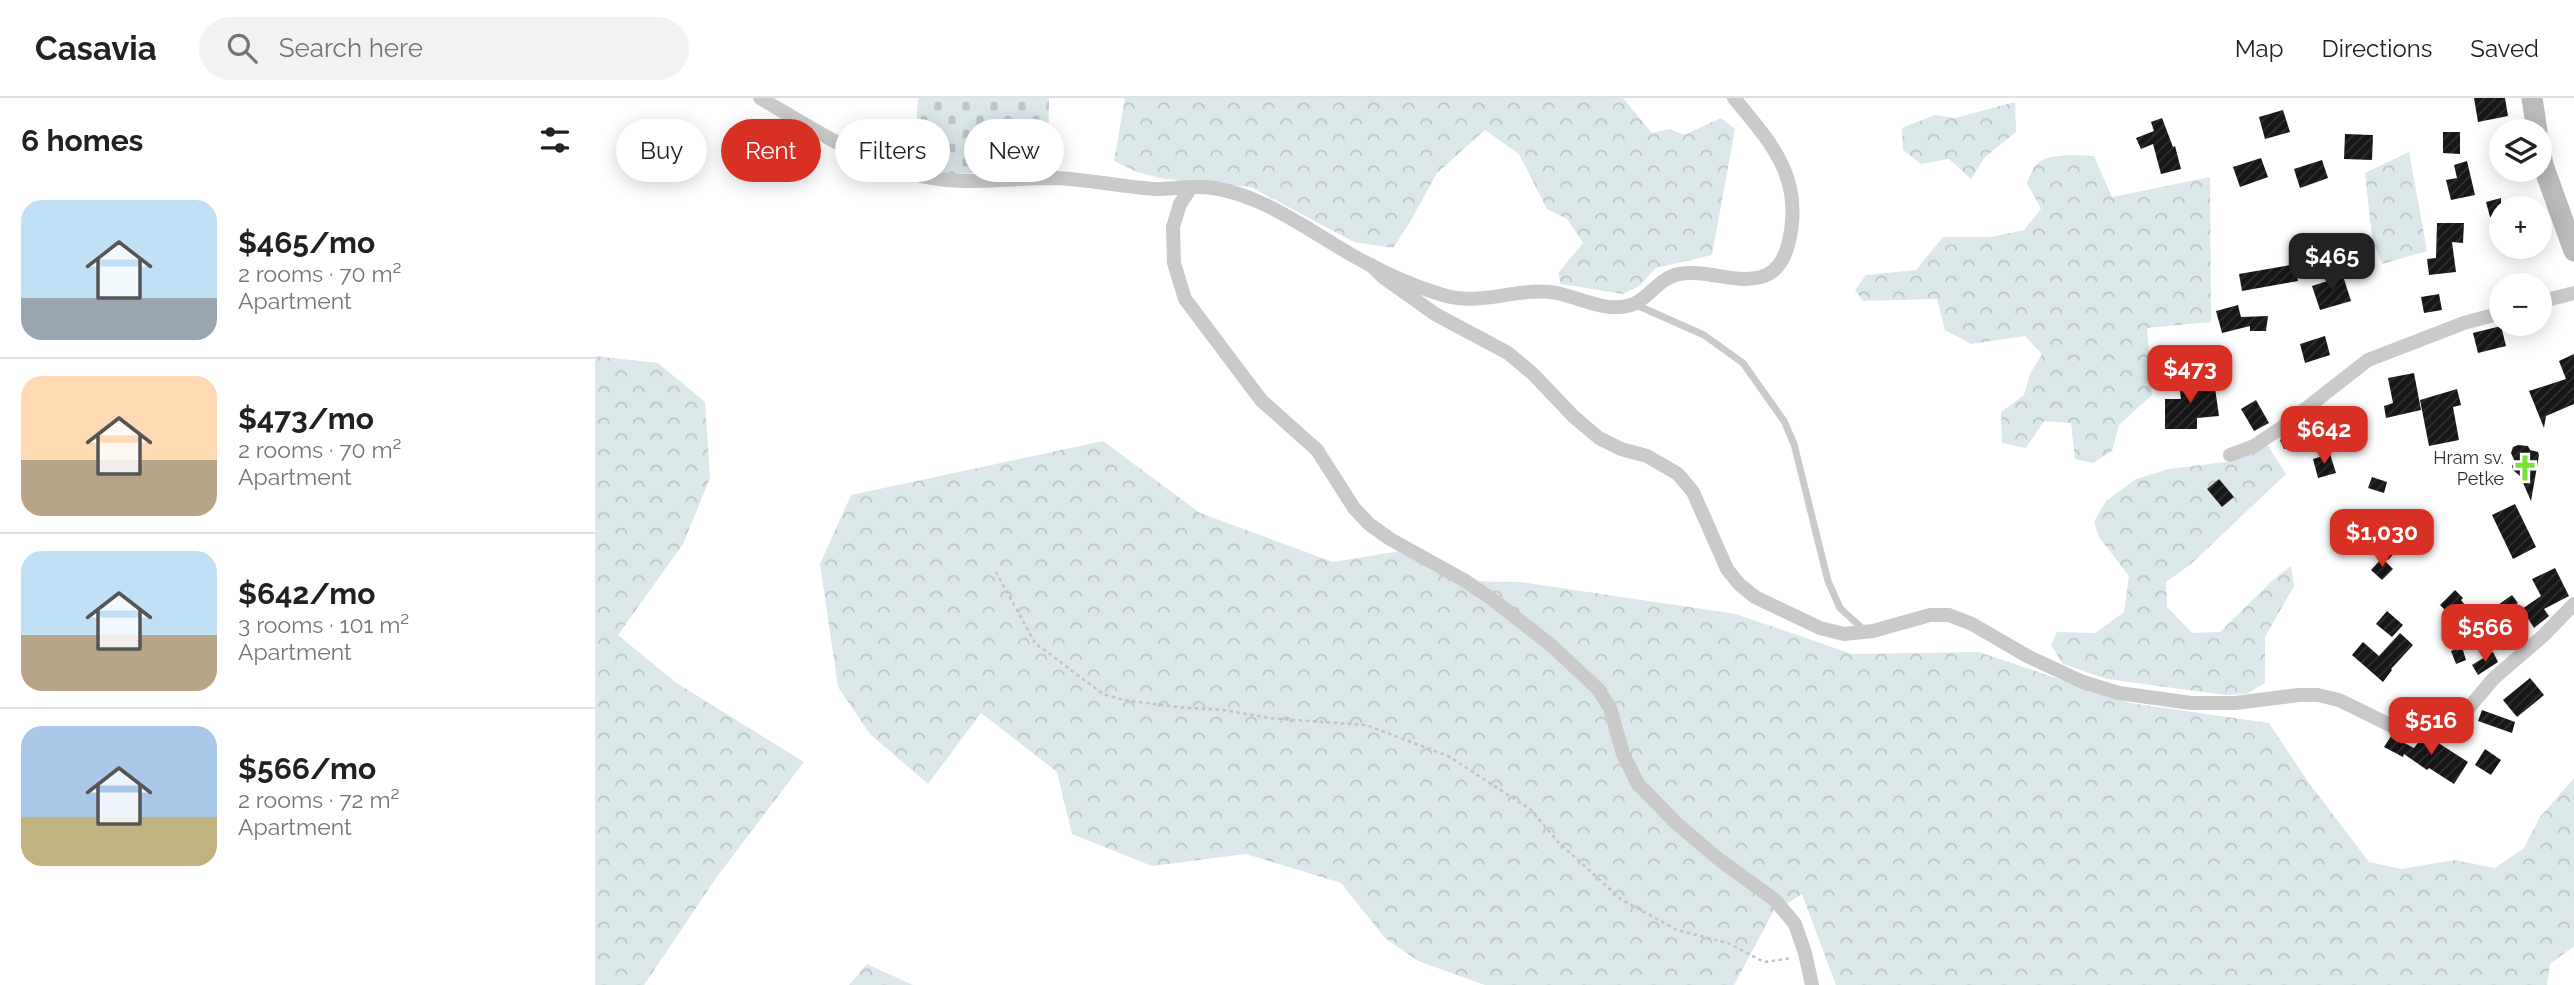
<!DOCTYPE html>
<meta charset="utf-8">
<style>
body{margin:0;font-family:Raleway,sans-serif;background:#f2f2f2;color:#202124;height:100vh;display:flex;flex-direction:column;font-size:26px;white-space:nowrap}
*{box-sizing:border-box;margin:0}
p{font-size:23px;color:#757577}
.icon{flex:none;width:38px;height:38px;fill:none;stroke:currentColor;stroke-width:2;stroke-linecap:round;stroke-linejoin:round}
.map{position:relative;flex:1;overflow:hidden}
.details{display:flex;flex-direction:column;background:#fff;width:595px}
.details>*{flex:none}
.top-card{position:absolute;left:21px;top:21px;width:665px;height:63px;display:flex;gap:14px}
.buttons{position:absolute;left:1894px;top:21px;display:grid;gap:14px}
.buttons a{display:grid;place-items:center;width:63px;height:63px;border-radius:50%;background:#fff;box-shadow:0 4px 18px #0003;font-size:35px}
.price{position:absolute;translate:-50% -60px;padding:0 16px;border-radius:14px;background:#d93025;color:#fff;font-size:23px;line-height:46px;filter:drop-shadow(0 2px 4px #0008)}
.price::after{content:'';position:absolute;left:50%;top:42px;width:21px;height:16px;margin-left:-10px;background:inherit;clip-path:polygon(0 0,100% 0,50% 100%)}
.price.current{background:#222;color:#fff}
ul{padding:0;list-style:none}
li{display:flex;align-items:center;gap:21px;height:175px;padding:0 21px}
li+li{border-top:2px solid #e0e0e0}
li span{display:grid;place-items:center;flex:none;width:196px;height:140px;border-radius:21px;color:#555}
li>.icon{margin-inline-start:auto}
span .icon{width:84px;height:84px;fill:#fffc;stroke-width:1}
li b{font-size:30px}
h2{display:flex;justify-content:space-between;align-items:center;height:84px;padding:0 21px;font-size:30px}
.chip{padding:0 24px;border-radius:32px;background:#fff;box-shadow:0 4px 18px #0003;font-size:24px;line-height:63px}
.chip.current{background:#d93025;color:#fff}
header{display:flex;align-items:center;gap:42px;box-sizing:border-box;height:98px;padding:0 35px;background:#fff;border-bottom:2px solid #e0e0e0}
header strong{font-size:33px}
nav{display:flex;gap:38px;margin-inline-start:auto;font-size:24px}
.search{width:490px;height:63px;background:#f2f2f2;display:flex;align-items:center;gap:18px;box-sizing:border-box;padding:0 24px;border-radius:38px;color:#757577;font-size:26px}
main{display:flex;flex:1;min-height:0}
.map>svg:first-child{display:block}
.forest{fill:url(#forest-crowns)}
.cemetery{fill:url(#cemetery-stones)}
.building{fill:url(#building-hatch)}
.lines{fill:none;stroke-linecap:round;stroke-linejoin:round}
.path{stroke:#c4c4c4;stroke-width:2.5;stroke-dasharray:3.5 3.5;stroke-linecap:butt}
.service{stroke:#cacaca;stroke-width:7}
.minor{stroke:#cacaca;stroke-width:14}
.secondary{stroke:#bababa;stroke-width:21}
.labels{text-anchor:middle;stroke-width:7;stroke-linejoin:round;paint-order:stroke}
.poi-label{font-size:18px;fill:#303030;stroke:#fff;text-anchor:end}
</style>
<header>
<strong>Casavia</strong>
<div class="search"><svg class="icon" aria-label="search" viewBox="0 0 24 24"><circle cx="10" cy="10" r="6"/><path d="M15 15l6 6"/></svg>Search here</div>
<nav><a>Map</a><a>Directions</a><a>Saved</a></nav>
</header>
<main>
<section class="details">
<h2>6 homes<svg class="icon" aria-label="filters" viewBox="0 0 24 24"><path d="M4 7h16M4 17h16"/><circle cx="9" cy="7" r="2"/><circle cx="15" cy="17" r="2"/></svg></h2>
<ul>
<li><span style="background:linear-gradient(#bfe0f5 70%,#9aa5b1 0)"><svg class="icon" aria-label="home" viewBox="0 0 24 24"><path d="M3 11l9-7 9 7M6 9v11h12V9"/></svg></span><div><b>$465/mo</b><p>2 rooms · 70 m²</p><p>Apartment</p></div></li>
<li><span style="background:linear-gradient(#ffd9b3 60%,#b9a48a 0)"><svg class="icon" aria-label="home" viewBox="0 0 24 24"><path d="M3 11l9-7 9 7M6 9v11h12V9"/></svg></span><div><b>$473/mo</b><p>2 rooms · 70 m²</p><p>Apartment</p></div></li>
<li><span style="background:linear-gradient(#bfe0f5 60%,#b9a48a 0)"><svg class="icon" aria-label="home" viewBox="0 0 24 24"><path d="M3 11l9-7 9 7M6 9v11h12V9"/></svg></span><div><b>$642/mo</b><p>3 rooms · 101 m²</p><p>Apartment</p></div></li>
<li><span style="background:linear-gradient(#a9c7e8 65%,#c2b280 0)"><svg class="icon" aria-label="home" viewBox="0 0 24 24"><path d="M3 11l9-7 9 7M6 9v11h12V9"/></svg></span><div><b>$566/mo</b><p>2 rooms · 72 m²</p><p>Apartment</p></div></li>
</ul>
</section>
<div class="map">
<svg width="1979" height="887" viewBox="0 0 1979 887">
<defs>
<pattern id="forest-crowns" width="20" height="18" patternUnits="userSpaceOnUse" patternTransform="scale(1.75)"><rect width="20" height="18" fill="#dbe7e9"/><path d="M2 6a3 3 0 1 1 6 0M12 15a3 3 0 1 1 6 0" fill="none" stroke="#bcc6c8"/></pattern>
<pattern id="cemetery-stones" width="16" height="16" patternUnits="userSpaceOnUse" patternTransform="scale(1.75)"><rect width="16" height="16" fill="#dbe7e9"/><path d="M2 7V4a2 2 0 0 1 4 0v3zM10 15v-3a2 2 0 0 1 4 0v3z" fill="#bcc6c8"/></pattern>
<pattern id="building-hatch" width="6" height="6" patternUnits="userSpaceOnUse" patternTransform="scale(1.75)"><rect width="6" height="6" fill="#171717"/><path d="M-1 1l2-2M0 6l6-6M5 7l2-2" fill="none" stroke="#303030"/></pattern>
</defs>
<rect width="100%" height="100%" fill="#fff"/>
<g class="forest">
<path d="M530 0H1028L1057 35 1075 31 1089 37 1126 20 1140 31 1117 157 1061 170 1044 188 1028 196 966 186 963 175 988 145 972 121 952 111 924 56 890 32 842 75 815 124 798 150 759 144 656 89 570 81 542 74 519 63Z"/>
<path d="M1420 4 1421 34 1390 59 1376 81 1354 61 1326 66 1308 52 1307 30 1340 17 1360 20Z"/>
<path d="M1814 54 1832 153 1787 166 1777 139 1770 75Z"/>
<path d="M1478 57 1499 58 1517 99 1615 79 1616 224 1552 230 1557 297 1524 327 1517 353 1498 365 1480 361 1476 325 1449 323 1431 350 1407 345 1406 314 1429 297 1435 276 1447 256 1430 238 1376 246 1350 232 1342 201 1268 203 1260 192 1271 177 1321 172 1348 139H1396L1429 132 1446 111 1432 85C1442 58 1450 59 1478 57Z"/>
<path d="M0 258 63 265 110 304 115 380 88 446 23 537 80 584 209 664 121 780 49 887H0Z"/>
<path d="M508 343 605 415 738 464 818 451 859 483 926 484 1141 516 1257 556 1384 554 1535 605 1674 625 1714 685 1774 764 1807 771 1859 762 1900 770 1929 750 1945 719 1979 680V848L1955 866 1952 887H1241L1207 796 1178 814 1139 887H890L823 863 790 840 746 785 651 756 557 768 477 736 462 674 386 615 333 686 275 636 243 589 225 466 256 397Z"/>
<path d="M1672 346 1691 376 1596 466 1571 484 1572 509 1597 535 1625 534 1679 481 1696 468 1699 488 1670 539V585L1651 596 1630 597 1512 581 1468 566 1456 547 1462 534 1500 535 1529 514 1534 478 1504 439 1499 424 1511 403 1541 381 1574 371 1638 363Z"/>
<path d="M272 866 318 887H254Z"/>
</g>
<path class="cemetery" d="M324 0H454L453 71 355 76 322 67V9Z"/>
<g class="building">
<path d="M1879 0H1910L1913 18 1883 24Z"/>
<path d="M1688 12 1695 34 1670 41 1664 19Z"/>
<path d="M1567 20 1578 49 1580 48 1586 71 1566 76 1558 46 1546 51 1541 40 1559 33 1556 24Z"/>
<path d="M1848 34H1865V56L1848 55Z"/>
<path d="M1750 36 1778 37 1777 62 1749 61Z"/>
<path d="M1666 60 1673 79 1645 89 1638 69Z"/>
<path d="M1727 62 1733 80 1705 90 1699 71Z"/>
<path d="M1872 63 1880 97 1856 102 1851 82 1862 80 1859 67Z"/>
<path d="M1906 100V116L1895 119 1891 104Z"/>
<path d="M1842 125H1869L1868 145 1857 144 1861 174 1834 177 1832 161 1841 160Z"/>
<path d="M1701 166 1703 183 1647 193 1644 176Z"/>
<path d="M1748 178 1756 203 1725 212 1717 188Z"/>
<path d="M1844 196 1847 212 1829 215 1826 199Z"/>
<path d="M1643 207 1646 219 1673 218 1671 233H1655V228L1627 235 1621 213Z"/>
<path d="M1906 228 1911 248 1883 255 1878 235Z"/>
<path d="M1730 238 1735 257 1710 265 1705 246Z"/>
<path d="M1979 256V306L1951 318 1949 330 1934 293 1971 281 1964 263Z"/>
<path d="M1819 275 1826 312 1791 320 1789 308 1798 305 1793 280Z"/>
<path d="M1599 276 1601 292 1620 290 1624 318 1602 320V331H1570V301H1586L1583 278Z"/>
<path d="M1862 291 1866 307 1858 309 1864 342 1834 348 1825 302Z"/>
<path d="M1661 302 1674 325 1659 333 1646 311Z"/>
<path d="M1742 311 1749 327 1689 351 1685 342 1704 328Z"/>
<path d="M1755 333 1767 334 1766 346H1755Z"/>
<path d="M1923 347 1933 348 1935 352 1943 354 1944 357 1936 403 1925 378 1918 372 1917 368 1920 364 1916 355 1918 349Z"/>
<path d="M1735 356 1741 375 1723 380 1718 361Z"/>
<path d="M1777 379 1792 384 1789 395 1773 390Z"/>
<path d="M1624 381 1639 399 1627 409 1612 391Z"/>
<path d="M1920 406 1941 449 1918 461 1897 417Z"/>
<path d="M1795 427 1811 442 1793 462 1777 448Z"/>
<path d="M1787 460 1798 471 1787 482 1776 472Z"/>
<path d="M1960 470 1974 498 1949 511 1954 518 1939 530 1927 511 1946 498 1937 481Z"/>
<path d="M1860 492 1868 500 1866 502 1882 522 1917 497 1923 505 1917 509 1923 517 1909 527 1904 520 1868 547 1855 529 1862 524 1845 507Z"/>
<path d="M1792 513 1808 527 1797 539 1781 526Z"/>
<path d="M1805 535 1818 547 1796 571 1797 572 1788 584 1757 557 1768 544 1784 558Z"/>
<path d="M1867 549 1871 562 1861 566 1856 553Z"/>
<path d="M1898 554 1903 564 1883 577 1877 567Z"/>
<path d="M1935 580 1949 597 1922 619 1908 602Z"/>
<path d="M1887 612 1920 624 1917 635 1883 623Z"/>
<path d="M1796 638 1819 650 1827 639H1834L1873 664 1859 686 1834 670 1832 672 1809 656 1808 659 1789 649Z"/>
<path d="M1890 651 1906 662 1896 677 1880 667Z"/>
</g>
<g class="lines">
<path class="path" d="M401 474 440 545 508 596 529 602 582 609 628 612 674 620 771 627 853 658 935 711 963 744 1027 802 1082 832 1133 845 1169 864 1197 860"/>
<path class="service" d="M1039 206 1109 237 1148 265 1189 323 1199 346 1233 483 1245 510 1270 533"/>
<g class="minor">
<path d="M165 0C220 32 280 73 344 81 382 86 421 80 459 80 493 81 526 89 560 91 579 91 599 87 618 90 667 97 712 131 755 156 783 172 817 188 848 197 888 209 923 188 962 195 986 200 1011 215 1036 207 1054 201 1063 180 1084 176 1111 171 1139 186 1166 179 1181 175 1189 162 1193 147 1210 82 1178 47 1139 0"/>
<path d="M595 91 585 106 578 129 579 165 590 201 666 302 722 352 759 410 774 426 795 441 869 482 897 501 957 548 1003 591 1015 610 1028 656 1043 686 1082 726 1126 763 1180 802 1200 826 1210 855 1217 887"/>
<path d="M776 167 788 179 840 216 913 255 938 276 979 319 1004 340 1026 351 1052 358 1083 376 1098 394 1132 471 1144 486 1160 499 1225 530 1249 536 1278 533 1335 517H1354L1377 526 1434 559 1488 584 1524 595 1596 605H1640L1704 597H1723L1744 602 1799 629 1842 630 1858 628 1867 621 1872 612 1899 580 1948 538 1979 506"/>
<path d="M1944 204 1979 195"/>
<path d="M1635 357 1659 348 1686 330 1773 262 1869 225 1906 215"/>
</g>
<g class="secondary">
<path d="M1937 0 1942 33"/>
<path d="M1944 45 1948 67 1979 153"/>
</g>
</g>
<defs>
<g id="church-bare" transform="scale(2.1)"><path d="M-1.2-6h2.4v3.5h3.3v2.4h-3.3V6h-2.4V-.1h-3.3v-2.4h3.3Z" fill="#75e434" stroke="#fff" stroke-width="2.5" paint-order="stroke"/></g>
</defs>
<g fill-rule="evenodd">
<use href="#church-bare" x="1930" y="370"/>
</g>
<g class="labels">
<g class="poi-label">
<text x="1909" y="366">Hram sv.<tspan x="1909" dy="21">Petke</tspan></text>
</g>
</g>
</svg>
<div class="buttons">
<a><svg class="icon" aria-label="layers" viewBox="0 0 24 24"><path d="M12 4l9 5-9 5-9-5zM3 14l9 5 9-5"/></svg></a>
<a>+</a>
<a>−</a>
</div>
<b class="price current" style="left:1737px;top:195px">$465</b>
<b class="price" style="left:1595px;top:307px">$473</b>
<b class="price" style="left:1729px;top:368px">$642</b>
<b class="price" style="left:1787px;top:471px">$1,030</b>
<b class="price" style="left:1890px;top:566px">$566</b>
<b class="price" style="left:1836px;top:659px">$516</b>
<div class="top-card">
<a class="chip">Buy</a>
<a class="chip current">Rent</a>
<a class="chip">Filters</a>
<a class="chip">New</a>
</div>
</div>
</main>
